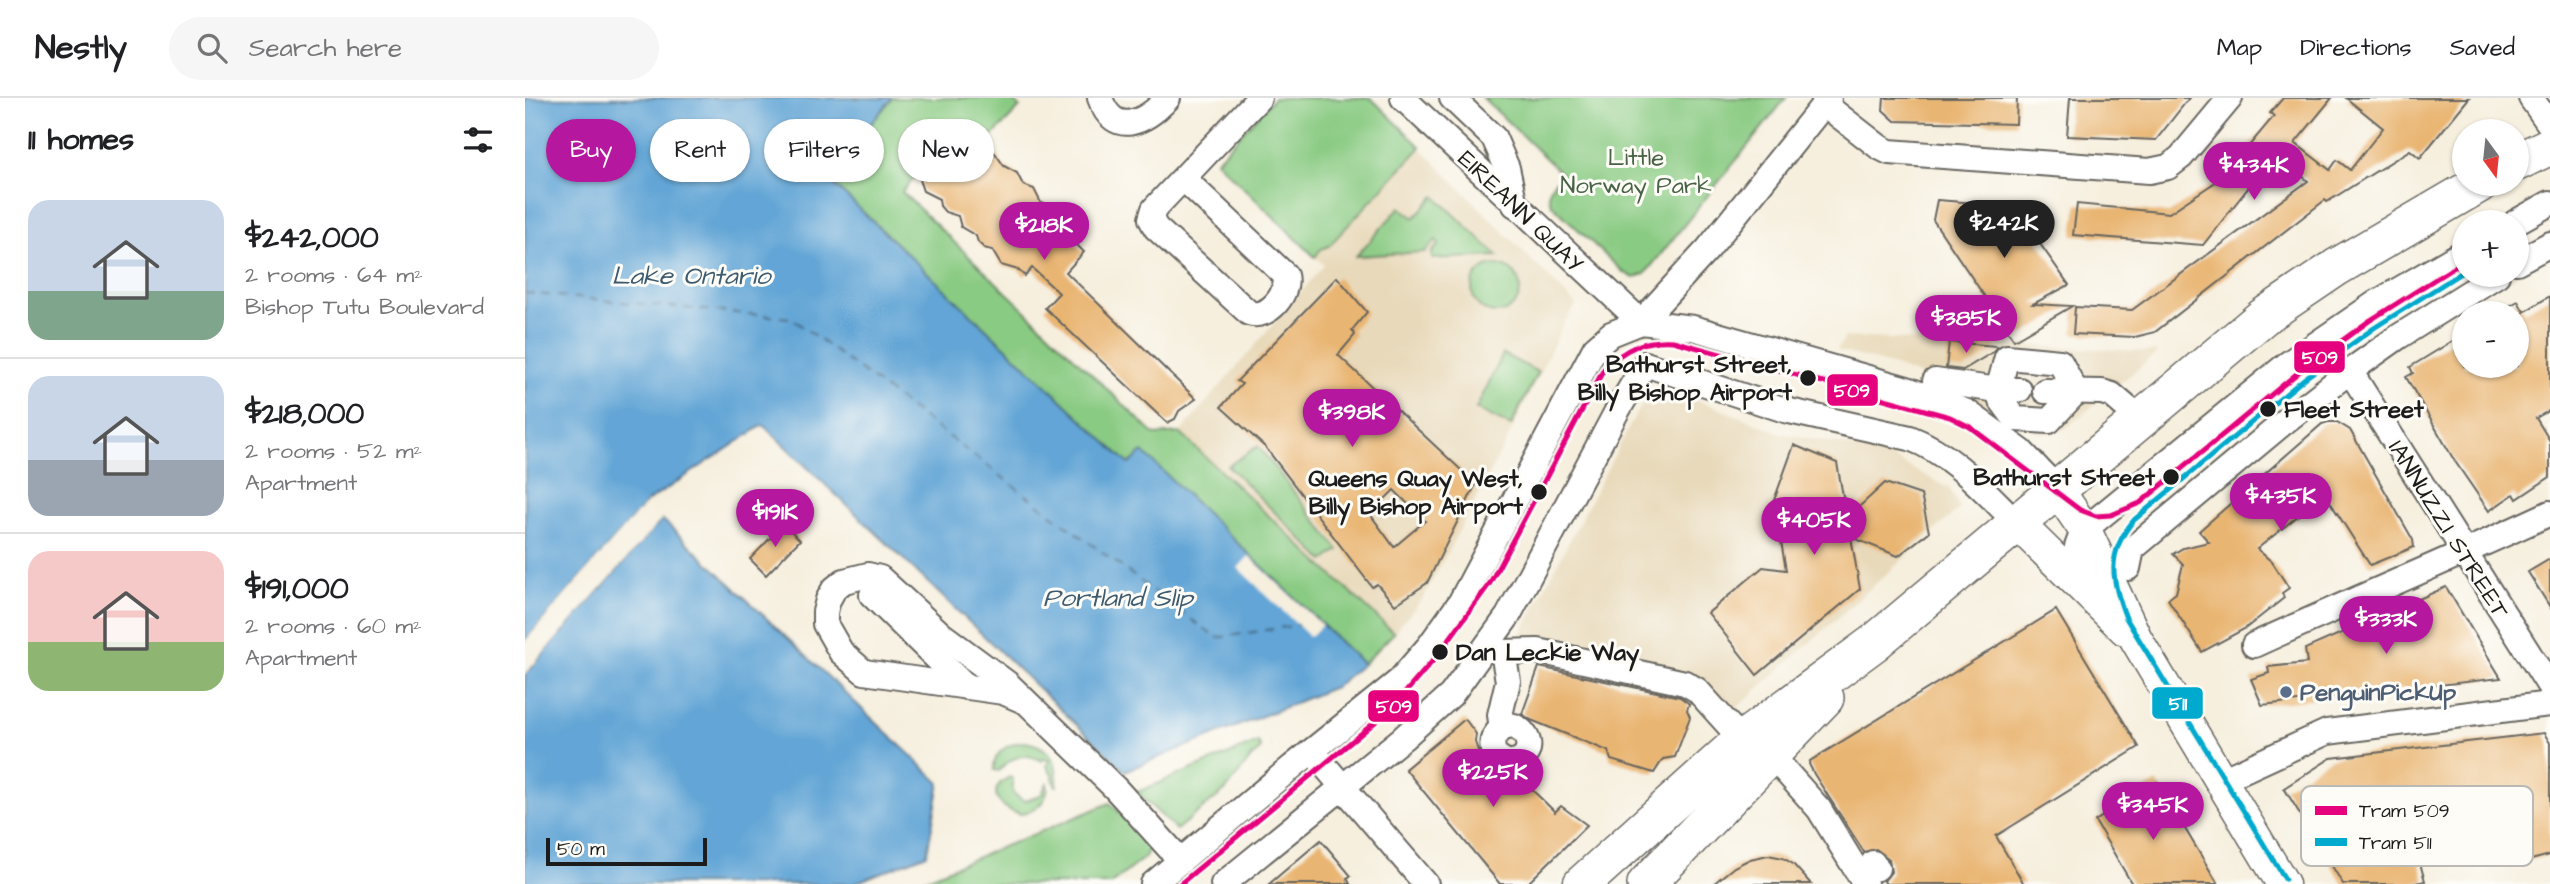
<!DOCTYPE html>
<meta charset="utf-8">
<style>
body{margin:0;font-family:"Architects Daughter",sans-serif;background:#f6f6f6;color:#202124;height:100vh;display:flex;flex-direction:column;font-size:26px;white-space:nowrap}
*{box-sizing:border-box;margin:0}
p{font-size:23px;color:#757577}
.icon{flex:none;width:38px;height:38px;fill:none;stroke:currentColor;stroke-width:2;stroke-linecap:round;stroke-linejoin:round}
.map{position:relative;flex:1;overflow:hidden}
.panel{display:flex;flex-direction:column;background:#fff;width:525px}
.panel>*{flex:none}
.guide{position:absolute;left:21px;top:21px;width:665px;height:63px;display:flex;gap:14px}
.needle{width:46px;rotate:165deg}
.controls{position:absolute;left:1927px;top:21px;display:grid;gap:14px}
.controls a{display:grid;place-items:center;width:77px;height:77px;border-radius:50%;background:#fff;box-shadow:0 2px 5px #0004;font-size:35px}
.scale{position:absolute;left:21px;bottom:18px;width:161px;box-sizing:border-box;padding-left:7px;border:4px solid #1c1c1c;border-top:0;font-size:19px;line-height:24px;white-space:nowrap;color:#1c1c1c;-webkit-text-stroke:5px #fdfcf7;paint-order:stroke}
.price{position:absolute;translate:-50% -60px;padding:0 16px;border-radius:24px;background:#b5179e;color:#fff;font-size:23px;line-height:46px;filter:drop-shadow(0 2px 4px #0008)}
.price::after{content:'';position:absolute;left:50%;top:42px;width:21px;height:16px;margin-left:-10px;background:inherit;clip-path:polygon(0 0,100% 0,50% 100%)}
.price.current{background:#222;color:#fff}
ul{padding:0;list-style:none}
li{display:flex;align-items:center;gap:21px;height:175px;padding:0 28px}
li+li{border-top:2px solid #e0e0e0}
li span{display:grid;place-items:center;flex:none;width:196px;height:140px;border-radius:21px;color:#555}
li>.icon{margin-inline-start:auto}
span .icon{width:84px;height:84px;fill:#fffc;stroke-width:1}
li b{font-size:30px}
h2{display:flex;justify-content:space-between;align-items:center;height:84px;padding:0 28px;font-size:30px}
.tag{padding:0 24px;border-radius:32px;background:#fff;box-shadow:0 2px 5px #0004;font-size:24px;line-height:63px}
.tag.current{background:#b5179e;color:#fff}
header{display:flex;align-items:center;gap:42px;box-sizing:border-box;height:98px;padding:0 35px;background:#fff;border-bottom:2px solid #e0e0e0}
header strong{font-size:33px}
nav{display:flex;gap:38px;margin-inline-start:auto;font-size:24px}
.search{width:490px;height:63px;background:#f6f6f6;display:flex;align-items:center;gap:18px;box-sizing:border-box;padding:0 24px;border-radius:38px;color:#757577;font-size:26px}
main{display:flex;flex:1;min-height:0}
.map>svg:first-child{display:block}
.built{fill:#e8d9ba}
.green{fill:#8acb83;stroke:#537450;stroke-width:2}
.water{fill:#62a5d6;stroke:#3f6079;stroke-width:2}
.pier{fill:#f6efde}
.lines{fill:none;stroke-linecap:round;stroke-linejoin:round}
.ferry{stroke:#3c5a70;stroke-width:2;stroke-dasharray:9 7;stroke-linecap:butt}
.building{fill:#e9b572;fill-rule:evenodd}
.minor-casing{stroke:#686660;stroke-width:28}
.major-casing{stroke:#686660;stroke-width:35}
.highway-casing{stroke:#686660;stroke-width:40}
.minor{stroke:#fff;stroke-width:24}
.major{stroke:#fff;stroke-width:32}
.highway{stroke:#fff;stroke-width:37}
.tram-1-casing{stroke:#fdfcf7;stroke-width:10}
.tram-2-casing{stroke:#fdfcf7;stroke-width:10}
.tram-1{stroke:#e5007d;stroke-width:5}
.tram-2{stroke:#00a9ce;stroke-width:5}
.stop-dot{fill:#1c1c1c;stroke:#fdfcf7;stroke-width:2.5}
.service-dot{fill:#5c6f8a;stroke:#fdfcf7;stroke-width:2.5}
.labels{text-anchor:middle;stroke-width:6;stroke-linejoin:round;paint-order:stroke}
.park-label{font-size:24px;fill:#486245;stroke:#fdfcf7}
.street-label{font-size:24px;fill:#1c1c1c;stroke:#fdfcf7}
.stop-label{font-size:24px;font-weight:bold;fill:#1c1c1c;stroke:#fdfcf7;text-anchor:end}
.service-label{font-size:24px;font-weight:bold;fill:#4e5e75;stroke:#fdfcf7;text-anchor:start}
.water-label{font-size:26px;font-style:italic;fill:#3c5a70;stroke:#fdfcf7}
.key{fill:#fdfcf7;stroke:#bab9b5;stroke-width:2}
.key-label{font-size:19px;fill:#1c1c1c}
.line-badge{stroke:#fdfcf7;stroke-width:2.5}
.badge-label{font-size:19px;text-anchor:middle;font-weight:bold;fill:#fff}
</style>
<header>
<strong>Nestly</strong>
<div class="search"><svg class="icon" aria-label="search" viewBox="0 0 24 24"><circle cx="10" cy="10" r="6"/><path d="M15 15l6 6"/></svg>Search here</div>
<nav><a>Map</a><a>Directions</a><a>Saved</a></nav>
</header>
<main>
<section class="panel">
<h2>11 homes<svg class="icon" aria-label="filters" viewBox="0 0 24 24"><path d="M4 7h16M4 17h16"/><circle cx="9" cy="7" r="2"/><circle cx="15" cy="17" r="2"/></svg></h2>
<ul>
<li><span style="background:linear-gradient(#c9d6e8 65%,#7fa58c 0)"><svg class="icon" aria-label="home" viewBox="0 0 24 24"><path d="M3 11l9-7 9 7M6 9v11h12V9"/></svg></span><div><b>$242,000</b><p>2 rooms · 64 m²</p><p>Bishop Tutu Boulevard</p></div></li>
<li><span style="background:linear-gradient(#c9d6e8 60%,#9aa5b1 0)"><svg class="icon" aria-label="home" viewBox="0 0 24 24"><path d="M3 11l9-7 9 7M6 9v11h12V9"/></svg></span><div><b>$218,000</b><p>2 rooms · 52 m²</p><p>Apartment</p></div></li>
<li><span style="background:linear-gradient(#f6c9c9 65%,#8fb573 0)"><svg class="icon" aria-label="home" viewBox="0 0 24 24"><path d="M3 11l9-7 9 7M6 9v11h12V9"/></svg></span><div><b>$191,000</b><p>2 rooms · 60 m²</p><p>Apartment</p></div></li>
</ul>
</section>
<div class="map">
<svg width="2025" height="786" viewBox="0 0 2025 786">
<rect width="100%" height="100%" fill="#fdfcf7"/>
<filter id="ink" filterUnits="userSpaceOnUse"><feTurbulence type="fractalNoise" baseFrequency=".0143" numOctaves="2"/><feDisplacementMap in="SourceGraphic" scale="14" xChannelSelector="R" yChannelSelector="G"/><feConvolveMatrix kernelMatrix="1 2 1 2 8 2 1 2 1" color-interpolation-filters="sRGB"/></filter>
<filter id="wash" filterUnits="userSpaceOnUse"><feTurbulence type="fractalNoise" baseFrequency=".00686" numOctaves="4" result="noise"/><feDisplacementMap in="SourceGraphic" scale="28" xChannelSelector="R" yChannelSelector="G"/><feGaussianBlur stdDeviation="1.57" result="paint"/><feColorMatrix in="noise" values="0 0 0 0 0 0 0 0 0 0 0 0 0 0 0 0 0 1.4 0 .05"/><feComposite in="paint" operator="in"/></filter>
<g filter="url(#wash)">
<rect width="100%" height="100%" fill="#f6efde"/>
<g class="built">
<path d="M749 0H846L1051 207 1040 223 980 346 898 500 869 535 655 335 799 167 691 63Z"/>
<path d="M1320 239 1479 246 1633 254 1541 330 1526 336 1514 335 1485 321 1436 294 1373 269 1312 252Z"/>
<path d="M1144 291 1256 335 1356 354 1424 390 1435 410 1205 616 1184 593 991 545 1112 314 1124 299Z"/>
</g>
<g class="green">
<path d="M367 0H485L495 9 462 44 437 24 377 94 630 337 655 335 869 535 838 566 618 354 604 366 302 80Z"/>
<path d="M749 0H846L896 49 804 148 796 151 790 159 691 63Z"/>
<path d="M958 0H1261L1120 176 1109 180 1098 174 1027 107C1019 92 1028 86 1037 76Z"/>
<path d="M910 98 973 158 907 161V154L914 146 911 142 900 154 831 158 875 109 889 120Z"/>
<circle cx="971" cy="191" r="24"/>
<path d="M978 256 1013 274 986 328 951 311Z"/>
<path d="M733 348 814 452 799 463 703 368Z"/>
<path d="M496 644C523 645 534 663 532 688L530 687 527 676 522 668 524 664 519 660 517 663C499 653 486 659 474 673L469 672C468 655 481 647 496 644Z"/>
<path d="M733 644 736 651 725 661 701 692 651 732 612 694Z"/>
<path d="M485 679 488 681V695L499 703 516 697 522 685C525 701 512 712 497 716 475 713 458 691 485 679Z"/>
<path d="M585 705 626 746 620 759 586 786H387Z"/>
</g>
<g class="water">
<path d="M0 0H367L302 80 604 366 618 354 838 566 810 589 600 673 238 327 122 404 0 543Z"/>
<path d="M137 421 415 685 402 756 328 786H0V577Z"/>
</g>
<g class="pier">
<path d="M122 404 125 407 0 547V543Z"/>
<path d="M135 418 137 421 0 576V571Z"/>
<path d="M724 458 797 527 785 539 713 470Z"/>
</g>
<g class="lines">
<path class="ferry" d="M0 195 266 220 691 540 773 527"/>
</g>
<g id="blocks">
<g class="building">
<path d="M1359 0H1492L1491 26 1370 23 1358 12Z"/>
<path d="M1545 0H1664L1631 42 1542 38Z"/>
<path d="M1758 0H1807L1770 45 1805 72 1812 62 1825 72 1858 30 1821 0H1944L1895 60 1885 52 1802 104 1800 102 1630 234 1610 239 1548 236 1550 209 1607 212 1783 83 1750 56 1678 147 1548 137 1552 106 1644 115 1698 79 1749 18 1745 15Z"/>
<path d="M443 34 451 37 458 50 470 55 479 68 492 75 498 87 509 91 516 105 524 107 531 112 533 128 559 154 541 174 671 301 654 313 650 321 642 325 520 210 534 195 507 170 500 178 493 172 476 167 467 152 459 150 453 144 451 138 436 129 433 118 420 114 415 108 414 101 398 93 395 84 398 78 435 38Z"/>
<path d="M1412 102 1516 110 1513 134 1506 133 1544 187 1508 206 1547 208 1489 242 1408 122Z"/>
<path d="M812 179 842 214 827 232 830 237 813 257 951 386 902 485 870 507 852 486 847 489 741 350 696 309 717 286 712 283ZM869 392 900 423 869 449 845 416Z"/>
<path d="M2025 198V312L2011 320 2025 343V379L1992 401 1989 396 1964 413 1929 362 1881 279 1888 275 1885 269 1939 236V268H1992V215H1972L1993 203 1999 214Z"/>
<path d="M1424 244 1472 248 1468 254 1438 272 1421 270Z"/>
<path d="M1803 324H1812L1825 332 1888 442 1889 449 1845 467 1800 396 1732 451 1747 464 1764 490 1757 495 1759 500 1721 530 1677 554 1643 501 1651 495 1658 466 1648 456 1658 450 1684 444 1674 433 1797 326Z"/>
<path d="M1269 347 1312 365 1322 420 1360 385 1396 397 1404 434 1373 458 1326 439 1335 491 1232 577 1183 515 1238 469 1261 472 1250 409 1247 408Z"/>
<path d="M259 426 275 442 241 477 225 461Z"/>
<path d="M2025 461V509L2003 474Z"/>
<path d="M1921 489 1976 580 1737 607 1726 581 1744 575 1743 569 1782 565 1780 551Z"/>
<path d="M1531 512 1614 649 1471 738 1499 786H1361L1359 783 1366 774 1364 761 1351 751 1339 754 1289 676 1284 666 1285 663Z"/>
<path d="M1014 569 1155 599 1162 604 1164 606 1162 612 1165 619 1150 659 1138 661 1129 675 1086 662 1083 653 1006 622 997 616Z"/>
<path d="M940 621 951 636 950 644 956 662 962 670 974 677 995 680 1030 714 1036 708 1062 727 1002 786H975L880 671Z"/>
<path d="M2019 635 2025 645V757L2006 762 1978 716 1883 723 1900 783 1886 786H1818L1759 690 1806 660Z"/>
<path d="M1632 684 1693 786H1607L1570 723Z"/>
<path d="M796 742 826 778 822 780 825 786H744Z"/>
<path d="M1243 757 1258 760 1268 766 1286 786H1188L1209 769 1225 761Z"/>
</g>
</g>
</g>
<g filter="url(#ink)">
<use href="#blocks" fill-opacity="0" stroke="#686660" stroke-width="2"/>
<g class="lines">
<g class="minor-casing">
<g id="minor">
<path d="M575 0C589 41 621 24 643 0"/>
<path d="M878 0 1116 224"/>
<path d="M927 0 969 40 982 70 990 107"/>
<path d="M2006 0 2025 27"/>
<path d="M1299 6 1354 49 1364 54 1624 73 1643 69 1656 59 1705 0"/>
<path d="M659 81 760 177C765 195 743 222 724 215L631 130 626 121 629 111 734 0"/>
<path d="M1991 124 2025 105"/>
<path d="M1992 164 2025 146"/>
<path d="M1116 224 1168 230 1382 291 1442 314 1496 353 1532 391"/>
<path d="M1120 266 1260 312 1385 340C1429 357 1459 393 1492 425"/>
<path d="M1825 273 2025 589"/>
<path d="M1410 283 1473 292 1482 259 1535 264 1551 294"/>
<path d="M1494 292H1473L1476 302 1490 321 1524 323 1551 294"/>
<path d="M1520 293 1577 294 1587 297 1615 321"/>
<path d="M1603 470 1607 451 1758 325 1825 273 1873 239 1972 177"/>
<path d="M1550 482 1552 449 1558 433 1761 267 1851 205 1939 154"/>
<path d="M347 497 441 589"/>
<path d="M1729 547C1827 502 1927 461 2025 415"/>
<path d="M965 549 978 554 983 583 975 617 977 630 989 628C1012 639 1006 666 981 664L970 657C965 646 967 638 977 630"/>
<path d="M978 554 1013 553 1160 585 1172 592 1217 642"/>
<path d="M501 604 478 594 339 574 316 554 300 526V514L303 502 309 491 319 483 343 477 355 480 417 537 483 586 590 690 656 763"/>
<path d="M787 653 901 786"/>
<path d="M1247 658 1294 711 1340 786"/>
<path d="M1697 682 1802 634 2025 606"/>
<path d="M1348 765 1347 771 1352 770"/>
<path d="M628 786 767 669 874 583 905 547 935 505 1070 250 1086 236 1116 224 1183 151 1304 0"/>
<path d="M698 786 878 640 926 597 983 518 1092 313 1120 266"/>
</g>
</g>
<g class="major-casing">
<g id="major">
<path d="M1532 391 1560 432 1611 541 1758 786"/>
<path d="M1492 425 1600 531"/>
</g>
</g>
<g class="highway-casing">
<g id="highway">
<path d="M1992 64 2025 48"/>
<path d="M1057 786 1217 642 1349 545 1738 219 1812 169 1954 86"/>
<path d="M1121 786 1300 600"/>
</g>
</g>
<use href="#minor" class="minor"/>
<use href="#major" class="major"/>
<use href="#highway" class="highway"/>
<g class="tram-1-casing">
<path id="tram-1" d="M655 786 867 610 912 558 965 485 1079 271C1099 251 1119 241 1148 243L1425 319 1445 329 1555 412 1571 418 1586 417 1615 405 1775 273 1844 223 1939 163"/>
</g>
<g class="tram-2-casing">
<path id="tram-2" d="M1760 781 1601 520C1586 482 1581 455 1609 422L1780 280 1849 230 1939 173"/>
</g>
<use href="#tram-1" class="tram-1"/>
<use href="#tram-2" class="tram-2"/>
</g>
</g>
<g class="stop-dot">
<circle cx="1283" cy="280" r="9"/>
<circle cx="1743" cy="311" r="9"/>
<circle cx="1646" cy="379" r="9"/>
<circle cx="1014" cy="394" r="9"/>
<circle cx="915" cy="554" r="9"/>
</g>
<circle class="service-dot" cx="1761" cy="594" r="7"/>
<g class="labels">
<g class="park-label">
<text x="1111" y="67">Little<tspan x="1111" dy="28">Norway Park</tspan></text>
</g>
<g class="street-label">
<text transform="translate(996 113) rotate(44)" y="8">EIREANN QUAY</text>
<text transform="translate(1924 431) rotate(58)" y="8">IANNUZZI STREET</text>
</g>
<g class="stop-label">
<text x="1267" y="274">Bathurst Street,<tspan x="1267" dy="28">Billy Bishop Airport</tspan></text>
<text x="1759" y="319" text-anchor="start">Fleet Street</text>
<text x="1630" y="387">Bathurst Street</text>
<text x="998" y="388">Queens Quay West,<tspan x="998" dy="28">Billy Bishop Airport</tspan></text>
<text x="931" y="562" text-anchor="start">Dan Leckie Way</text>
</g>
<g class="service-label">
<text x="1775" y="602">PenguinPickUp</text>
</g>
<g class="water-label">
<text x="166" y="186">Lake Ontario</text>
<text x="593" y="508">Portland Slip</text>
</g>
</g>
<rect x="1776" y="688" width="232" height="80" rx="10" class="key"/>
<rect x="1790" y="708" width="32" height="9" fill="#e5007d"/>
<rect x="1790" y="740" width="32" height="8" fill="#00a9ce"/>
<g class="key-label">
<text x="1834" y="719">Tram 509</text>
<text x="1834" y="751">Tram 511</text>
</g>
<g class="line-badge">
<rect x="1768" y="242" width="53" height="34" rx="7" fill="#e5007d"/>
<rect x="1301" y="275" width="53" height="34" rx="7" fill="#e5007d"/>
<rect x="1626" y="588" width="53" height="34" rx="7" fill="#00a9ce"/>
<rect x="842" y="591" width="53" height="34" rx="7" fill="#e5007d"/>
</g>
<g class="badge-label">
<text x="1795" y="266">509</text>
<text x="1327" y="299">509</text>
<text x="1653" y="612">511</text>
<text x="869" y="615">509</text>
</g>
</svg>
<div class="controls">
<a><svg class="needle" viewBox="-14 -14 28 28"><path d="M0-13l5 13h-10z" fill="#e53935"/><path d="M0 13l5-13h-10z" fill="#757577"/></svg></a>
<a>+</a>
<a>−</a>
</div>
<div class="scale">50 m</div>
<b class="price" style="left:1729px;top:104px">$434K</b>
<b class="price current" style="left:1479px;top:162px">$242K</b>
<b class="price" style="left:519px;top:164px">$218K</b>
<b class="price" style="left:1441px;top:257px">$385K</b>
<b class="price" style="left:827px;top:351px">$398K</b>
<b class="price" style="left:1756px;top:435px">$435K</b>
<b class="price" style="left:250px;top:451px">$191K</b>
<b class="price" style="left:1289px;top:459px">$405K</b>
<b class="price" style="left:1861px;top:558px">$333K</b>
<b class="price" style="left:968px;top:711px">$225K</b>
<b class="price" style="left:1628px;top:744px">$345K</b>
<div class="guide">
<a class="tag current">Buy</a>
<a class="tag">Rent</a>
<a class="tag">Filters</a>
<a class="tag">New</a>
</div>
</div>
</main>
